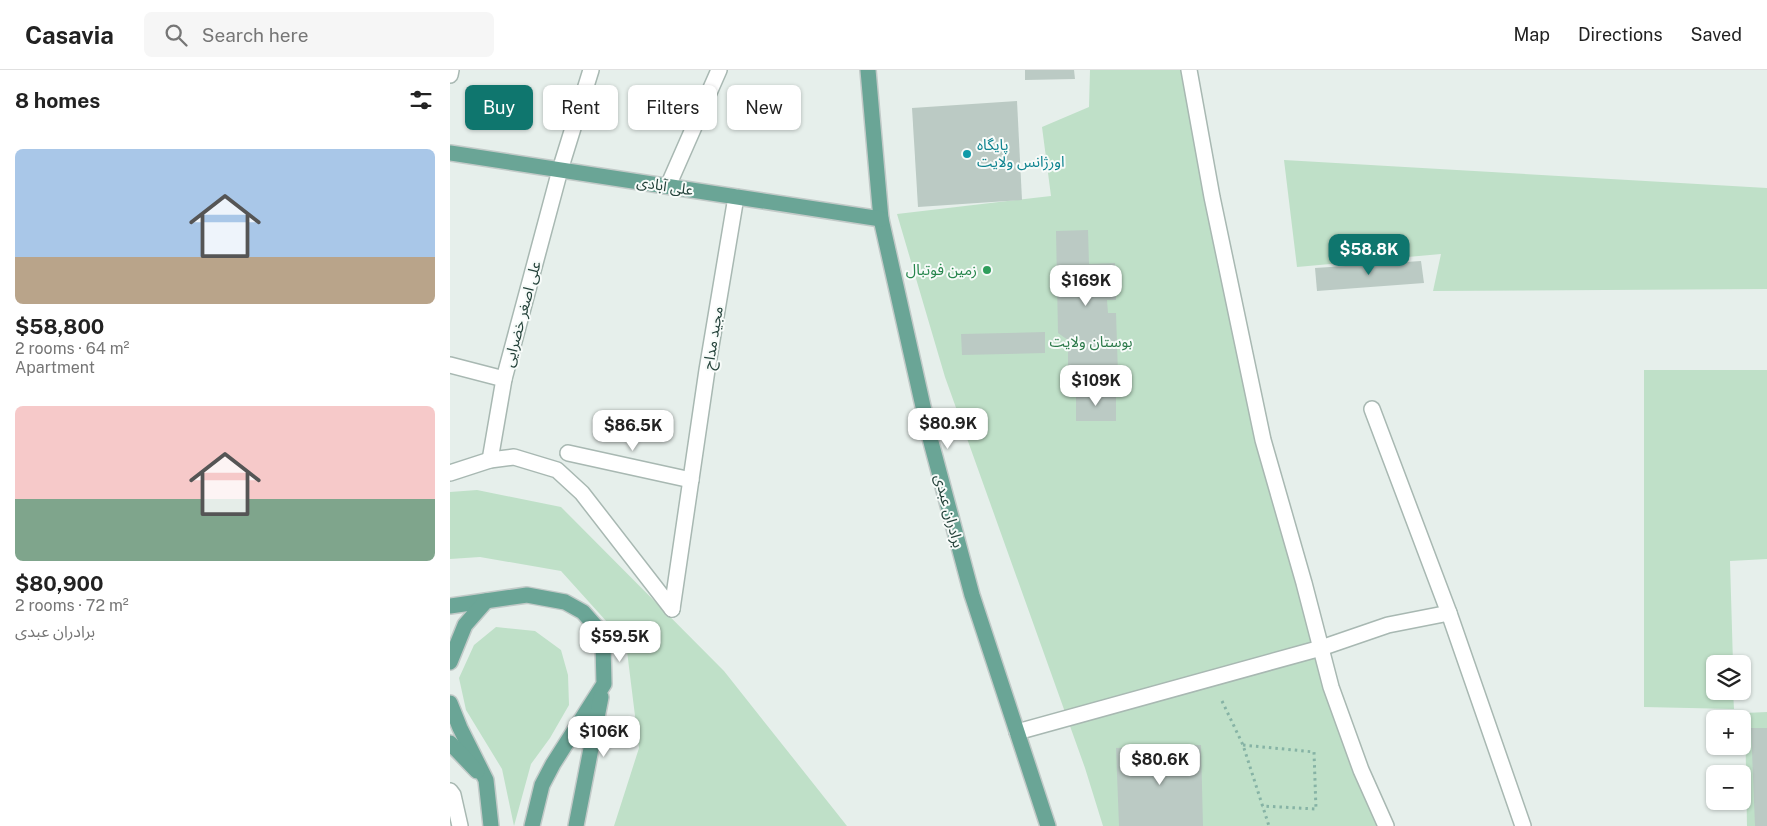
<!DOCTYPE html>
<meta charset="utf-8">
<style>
body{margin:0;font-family:"Public Sans","Noto Sans Arabic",sans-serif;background:#f6f6f6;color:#222;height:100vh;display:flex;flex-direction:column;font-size:19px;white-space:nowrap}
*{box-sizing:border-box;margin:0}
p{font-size:16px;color:#767676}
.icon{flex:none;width:28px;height:28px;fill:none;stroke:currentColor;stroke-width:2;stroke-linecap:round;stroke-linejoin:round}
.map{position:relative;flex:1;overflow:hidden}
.drawer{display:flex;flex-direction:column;background:#fff;width:450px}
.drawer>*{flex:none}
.banner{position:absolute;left:15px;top:15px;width:475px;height:45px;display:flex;gap:10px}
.controls{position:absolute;left:1256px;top:585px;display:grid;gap:10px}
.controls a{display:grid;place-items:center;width:45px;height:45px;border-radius:8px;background:#fff;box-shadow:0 1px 4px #0004;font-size:25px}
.price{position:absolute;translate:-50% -42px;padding:0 11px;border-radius:10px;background:#fff;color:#222;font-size:16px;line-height:32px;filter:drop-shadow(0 1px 2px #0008)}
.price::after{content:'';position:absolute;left:50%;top:30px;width:15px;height:11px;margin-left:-8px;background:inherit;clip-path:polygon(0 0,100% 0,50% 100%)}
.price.on{background:#0f766e;color:#fff}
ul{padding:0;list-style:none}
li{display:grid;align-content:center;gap:10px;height:265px;padding:0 15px}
li span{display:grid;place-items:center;height:155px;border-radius:8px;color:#555}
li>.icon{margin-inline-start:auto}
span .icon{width:90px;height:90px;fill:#fffc;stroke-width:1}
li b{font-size:21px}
h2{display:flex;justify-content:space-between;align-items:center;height:60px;padding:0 15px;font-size:21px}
.pill{padding:0 18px;border-radius:8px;background:#fff;box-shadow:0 1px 4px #0004;font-size:18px;line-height:45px}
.pill.on{background:#0f766e;color:#fff}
header{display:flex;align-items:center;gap:30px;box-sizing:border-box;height:70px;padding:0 25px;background:#fff;border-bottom:1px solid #e0e0e0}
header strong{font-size:24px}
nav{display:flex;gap:28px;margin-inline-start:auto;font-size:18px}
.search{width:350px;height:45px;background:#f6f6f6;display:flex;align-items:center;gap:12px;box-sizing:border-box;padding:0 18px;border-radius:8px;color:#767676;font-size:19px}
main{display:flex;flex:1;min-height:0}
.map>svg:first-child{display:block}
.green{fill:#bfe0c8}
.building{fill:#bbcac4}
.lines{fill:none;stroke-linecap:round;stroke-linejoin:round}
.minor-casing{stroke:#a8b8b2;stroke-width:18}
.major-casing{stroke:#c2cac8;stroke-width:18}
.path{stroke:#86b3a5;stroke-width:3;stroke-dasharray:2.5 4;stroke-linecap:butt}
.minor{stroke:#fff;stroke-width:15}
.major{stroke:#6aa596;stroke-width:15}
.culture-dot{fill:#0f9aa8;stroke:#f7fbf9;stroke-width:2}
.leisure-dot{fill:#2e9e5b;stroke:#f7fbf9;stroke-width:2}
.labels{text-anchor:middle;stroke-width:4;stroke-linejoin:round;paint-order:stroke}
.culture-label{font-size:15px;fill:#0d838f;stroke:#f7fbf9;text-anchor:start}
.street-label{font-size:15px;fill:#24423a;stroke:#f7fbf9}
.leisure-label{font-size:15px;fill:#27864d;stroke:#f7fbf9;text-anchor:end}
.park-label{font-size:15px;fill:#2d7a4b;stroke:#f7fbf9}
</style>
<header>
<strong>Casavia</strong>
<div class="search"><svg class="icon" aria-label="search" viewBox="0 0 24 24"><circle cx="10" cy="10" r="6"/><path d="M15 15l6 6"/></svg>Search here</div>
<nav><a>Map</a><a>Directions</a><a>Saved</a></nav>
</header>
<main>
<section class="drawer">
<h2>8 homes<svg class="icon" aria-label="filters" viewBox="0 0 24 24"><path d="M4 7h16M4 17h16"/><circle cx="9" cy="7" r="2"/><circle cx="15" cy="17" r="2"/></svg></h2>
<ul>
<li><span style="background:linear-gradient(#a9c7e8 70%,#b9a48a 0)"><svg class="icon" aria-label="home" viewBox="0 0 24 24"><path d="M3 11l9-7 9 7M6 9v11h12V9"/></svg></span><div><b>$58,800</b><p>2 rooms · 64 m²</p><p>Apartment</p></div></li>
<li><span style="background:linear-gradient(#f6c9c9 60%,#7fa58c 0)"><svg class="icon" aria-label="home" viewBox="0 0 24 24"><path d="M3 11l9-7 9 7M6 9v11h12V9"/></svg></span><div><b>$80,900</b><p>2 rooms · 72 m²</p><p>برادران عبدی</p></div></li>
</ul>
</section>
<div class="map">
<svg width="1317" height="756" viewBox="0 0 1317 756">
<rect width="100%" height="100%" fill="#e6efeb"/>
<g class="green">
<path d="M640 0H740L776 195 881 617 935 756H653L635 698 495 307 447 144 601 126 592 57 639 37Z"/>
<path d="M834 90 1317 118V219L983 221 991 184 847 197Z"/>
<path d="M1194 300H1317V489L1280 491 1283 594H1265V621H1283L1284 639 1194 637Z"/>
<path d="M27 420 111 437 274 601 397 756H164L189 678 176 573 111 501 30 487 0 489V422Z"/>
<path d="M46 557 85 561 111 580 118 605 119 635 100 668 81 694 64 756 52 699 16 640 9 608 24 575Z"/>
<path d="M1317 642V756H1297L1295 643Z"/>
</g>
<g class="building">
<path d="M575 0H624L625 9 575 10Z"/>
<path d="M567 31 572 130 468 137 462 38Z"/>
<path d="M638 160 639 194 665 193 666 230H657L658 243H666L668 304 618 306V270L608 263 606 161Z"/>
<path d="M971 191 974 213 867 221 865 198Z"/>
<path d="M595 262V283L512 285 511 264Z"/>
<rect x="626" y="323" width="40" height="28"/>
<path d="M1301 658H1317V756H1305Z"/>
<path d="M751 675 753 756H669L666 678Z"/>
</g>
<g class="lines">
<g class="minor-casing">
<g id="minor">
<path d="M739 0 762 127 813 370 854 513 881 617 911 700 936 756"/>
<path d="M0 5 1 0"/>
<path d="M218 116 269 0"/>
<path d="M0 295 54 309"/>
<path d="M922 339 999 543 1073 756"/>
<path d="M118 383 241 410"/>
<path d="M40 390 54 309 110 100 141 0"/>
<path d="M0 403 40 390 64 387 107 400 132 423 222 539"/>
<path d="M222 539 257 300 286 127"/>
<path d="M567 662 871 578 938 555 999 543"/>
<path d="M0 721 3 725 10 756"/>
</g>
</g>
<g class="major-casing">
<g id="major">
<path d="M418 0 431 149 481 372 522 525 598 756"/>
<path d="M0 83 431 149"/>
<path d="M0 536 77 525 115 532 133 542 148 559 153 575 154 614 103 694 92 715 82 756"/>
<path d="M0 592 15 555 36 531"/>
<path d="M0 633 10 658 36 710 41 756"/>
<path d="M0 673 27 701"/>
<path d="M126 756 151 627"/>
</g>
</g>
<g class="path">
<path d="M772 631 793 675 819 756"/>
<path d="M793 675 864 682 866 739 812 736"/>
</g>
<use href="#minor" class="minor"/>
<use href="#major" class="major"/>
</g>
<circle class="culture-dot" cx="517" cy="84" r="5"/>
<circle class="leisure-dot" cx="537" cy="200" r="5"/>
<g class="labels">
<g class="culture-label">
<text x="527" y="80">پایگاه<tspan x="527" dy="17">اورژانس ولایت</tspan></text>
</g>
<g class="street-label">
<text transform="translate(215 116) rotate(9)" y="5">علی آبادی</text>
<text transform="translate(72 244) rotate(-75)" y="5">علی اصغر خضرایی</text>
<text transform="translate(263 268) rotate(-81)" y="5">مجید مداح</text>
<text transform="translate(499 441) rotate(75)" y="5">برادران عبدی</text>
</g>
<g class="leisure-label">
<text x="527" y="205">زمین فوتبال</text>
</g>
<g class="park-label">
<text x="641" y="277">بوستان ولایت</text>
</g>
</g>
</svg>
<div class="controls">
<a><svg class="icon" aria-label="layers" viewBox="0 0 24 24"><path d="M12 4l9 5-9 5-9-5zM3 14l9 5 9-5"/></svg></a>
<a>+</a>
<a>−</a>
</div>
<b class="price on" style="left:919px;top:206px">$58.8K</b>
<b class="price" style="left:636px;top:237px">$169K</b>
<b class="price" style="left:646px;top:337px">$109K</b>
<b class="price" style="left:498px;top:380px">$80.9K</b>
<b class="price" style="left:183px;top:382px">$86.5K</b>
<b class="price" style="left:170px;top:593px">$59.5K</b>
<b class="price" style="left:154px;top:688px">$106K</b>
<b class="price" style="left:710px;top:716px">$80.6K</b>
<div class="banner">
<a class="pill on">Buy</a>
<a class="pill">Rent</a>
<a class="pill">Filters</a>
<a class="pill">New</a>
</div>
</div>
</main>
